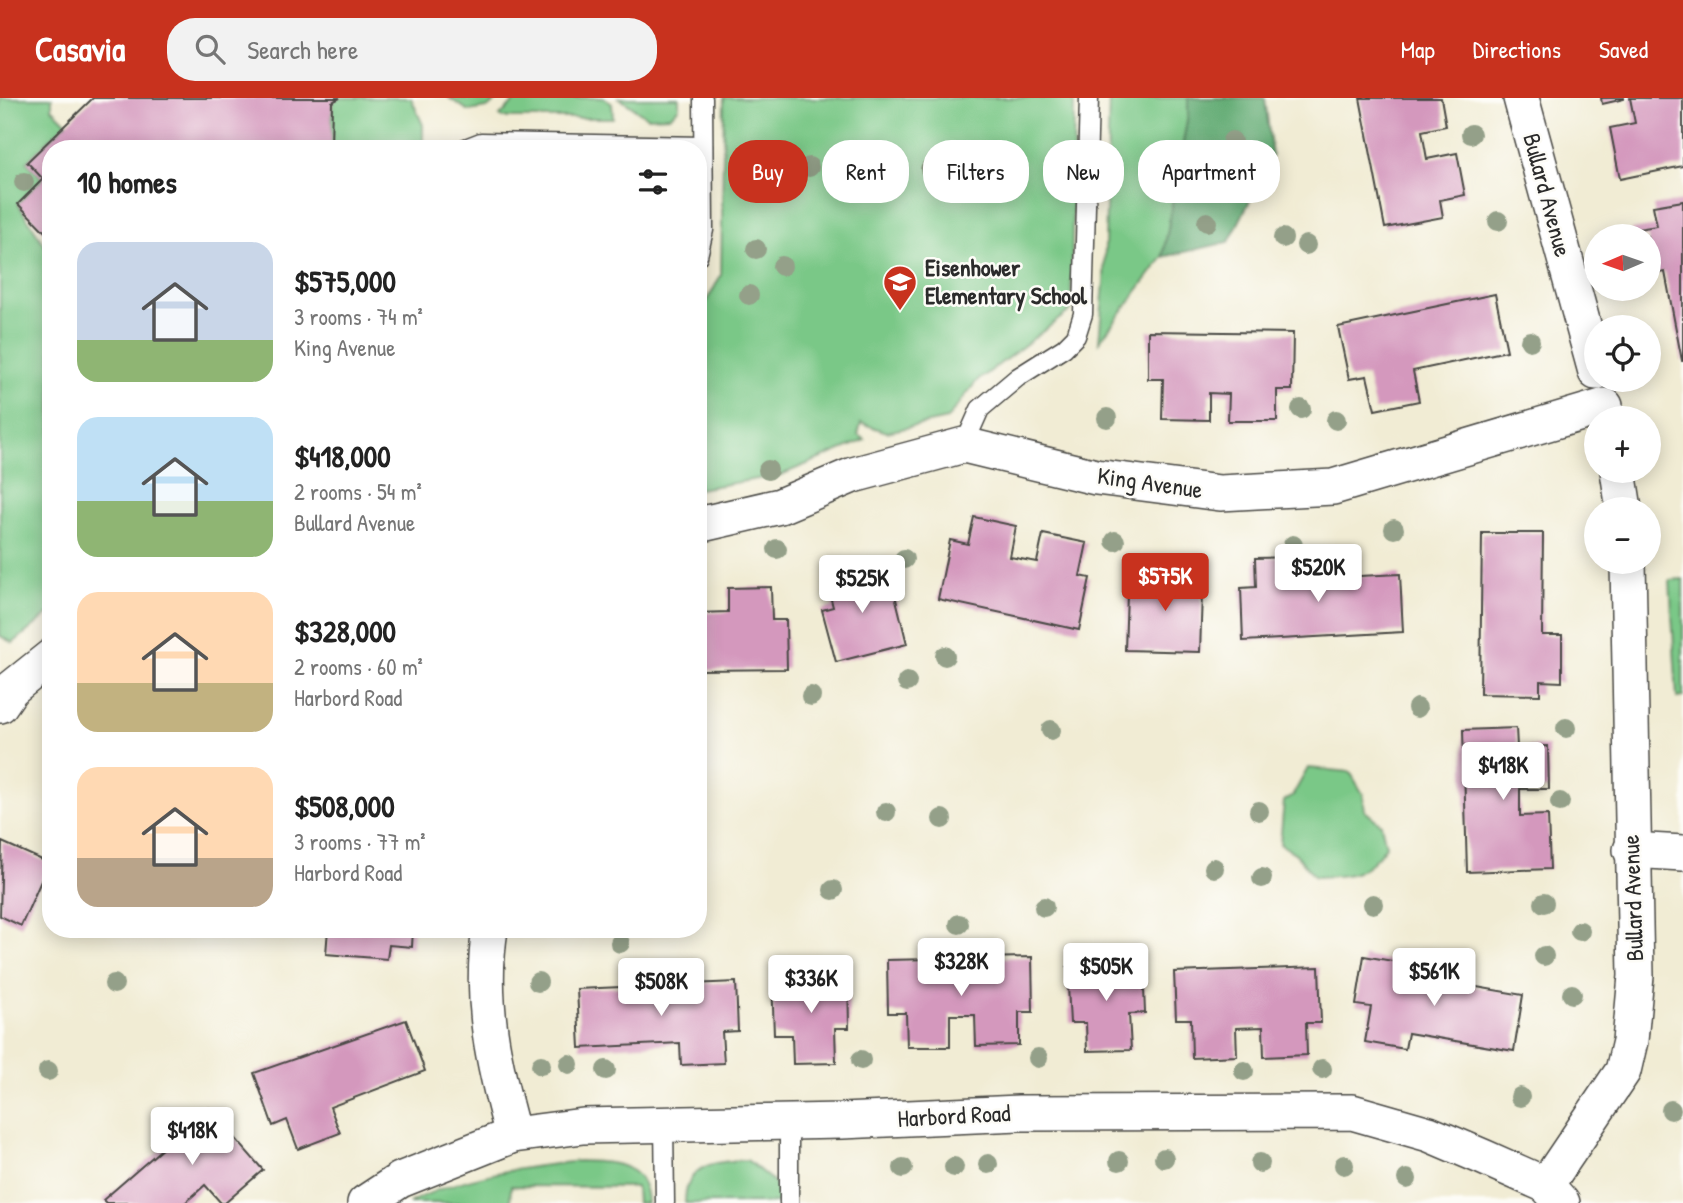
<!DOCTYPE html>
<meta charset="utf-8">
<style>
body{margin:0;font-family:"Patrick Hand",sans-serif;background:#f2f2f2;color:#222;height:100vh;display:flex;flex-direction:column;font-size:26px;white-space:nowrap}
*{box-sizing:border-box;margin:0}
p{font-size:23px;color:#767676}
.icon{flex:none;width:38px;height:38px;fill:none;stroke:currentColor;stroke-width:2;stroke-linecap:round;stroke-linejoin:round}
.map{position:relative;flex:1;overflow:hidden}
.sheet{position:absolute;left:42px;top:42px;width:665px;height:798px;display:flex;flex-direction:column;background:#fff;border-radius:28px;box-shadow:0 4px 18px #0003}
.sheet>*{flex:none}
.banner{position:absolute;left:728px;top:42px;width:665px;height:63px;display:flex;gap:14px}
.needle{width:46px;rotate:268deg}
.tools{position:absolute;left:1584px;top:126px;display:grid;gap:14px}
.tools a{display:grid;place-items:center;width:77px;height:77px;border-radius:50%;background:#fff;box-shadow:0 4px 18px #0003;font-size:35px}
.price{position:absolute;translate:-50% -60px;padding:0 16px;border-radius:7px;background:#fff;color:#222;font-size:23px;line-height:46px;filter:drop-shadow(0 2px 4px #0008)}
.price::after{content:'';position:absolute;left:50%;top:42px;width:21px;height:16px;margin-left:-10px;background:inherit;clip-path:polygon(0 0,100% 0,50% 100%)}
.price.active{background:#c8321e;color:#fff}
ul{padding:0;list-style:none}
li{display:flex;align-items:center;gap:21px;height:175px;padding:0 35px}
li span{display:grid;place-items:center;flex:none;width:196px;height:140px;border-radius:21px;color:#555}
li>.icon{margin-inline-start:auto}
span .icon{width:84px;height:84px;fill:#fffc;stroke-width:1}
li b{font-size:30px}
h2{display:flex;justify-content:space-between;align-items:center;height:84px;padding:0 35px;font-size:30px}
.pill{padding:0 24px;border-radius:28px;background:#fff;box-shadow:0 4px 18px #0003;font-size:24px;line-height:63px}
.pill.active{background:#c8321e;color:#fff}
header{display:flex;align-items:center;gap:42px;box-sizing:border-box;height:98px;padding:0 35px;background:#c8321e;color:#fff}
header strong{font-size:33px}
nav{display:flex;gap:38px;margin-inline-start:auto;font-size:24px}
.search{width:490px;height:63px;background:#f2f2f2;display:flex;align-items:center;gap:18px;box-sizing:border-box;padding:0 24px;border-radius:28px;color:#767676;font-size:26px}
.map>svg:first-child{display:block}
.green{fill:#7ac887;stroke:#527a59;stroke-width:2}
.forest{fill:#63ac74;stroke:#476c50;stroke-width:2}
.building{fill:#d498bd}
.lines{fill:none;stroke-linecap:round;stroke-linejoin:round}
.lane-casing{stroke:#494844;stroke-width:21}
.street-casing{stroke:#494844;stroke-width:38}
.lane{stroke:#fff;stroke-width:18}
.street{stroke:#fff;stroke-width:35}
.tree{fill:#94a089}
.labels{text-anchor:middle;stroke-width:5;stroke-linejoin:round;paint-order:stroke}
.street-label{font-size:24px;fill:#2b2b2b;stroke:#fdfcf7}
.poi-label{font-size:24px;font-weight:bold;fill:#2b2b2b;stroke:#fdfcf7;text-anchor:start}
</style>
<header>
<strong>Casavia</strong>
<div class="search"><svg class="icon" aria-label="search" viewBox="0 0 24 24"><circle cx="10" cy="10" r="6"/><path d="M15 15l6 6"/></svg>Search here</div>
<nav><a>Map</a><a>Directions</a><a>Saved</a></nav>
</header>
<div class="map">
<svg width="1683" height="1105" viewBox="0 0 1683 1105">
<rect width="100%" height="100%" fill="#fdfcf7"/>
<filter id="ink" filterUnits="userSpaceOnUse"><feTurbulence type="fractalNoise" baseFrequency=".0143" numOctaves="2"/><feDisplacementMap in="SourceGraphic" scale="14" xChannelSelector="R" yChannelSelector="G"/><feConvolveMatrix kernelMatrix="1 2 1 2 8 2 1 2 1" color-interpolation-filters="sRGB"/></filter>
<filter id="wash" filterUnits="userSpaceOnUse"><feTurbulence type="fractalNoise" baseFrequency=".00686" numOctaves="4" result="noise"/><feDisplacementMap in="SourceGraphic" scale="28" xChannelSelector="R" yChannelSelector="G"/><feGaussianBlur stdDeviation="1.57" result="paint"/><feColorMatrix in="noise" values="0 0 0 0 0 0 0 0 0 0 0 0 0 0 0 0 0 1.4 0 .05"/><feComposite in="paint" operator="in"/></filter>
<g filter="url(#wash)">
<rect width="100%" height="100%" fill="#f1ecd4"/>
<g class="green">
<path d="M0 0H52V10L67 25 27 64 43 81 18 106 51 157V514L13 545 0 538Z"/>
<path d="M338 0H411L423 27V51H331L332 4Z"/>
<path d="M449 0H501L487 10 469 13Z"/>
<path d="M518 0H605L612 6 613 20H502L500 18Z"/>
<path d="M619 0H679V9L671 18 647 19Z"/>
<path d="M724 0H1074L1071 212 976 284 947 321 887 334 861 325 858 337 865 342 781 377 698 391V220L721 177Z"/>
<path d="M1109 0H1188V17L1163 159 1099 244 1104 184Z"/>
<path d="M1683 481V599L1677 600 1670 482Z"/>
<path d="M1308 670 1350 674 1363 696 1365 713 1381 726 1386 748C1365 778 1350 778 1315 779L1296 756 1280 746 1284 703 1293 697Z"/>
<path d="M747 1062 775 1085 780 1105H685C685 1066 715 1063 747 1062Z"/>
<path d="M579 1063C610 1064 646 1063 647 1105H637L636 1089 511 1088 510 1105H409C462 1077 520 1070 579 1063Z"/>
</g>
<path class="forest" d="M1188 0H1265L1272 59 1229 144 1163 159 1188 17Z"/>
<g id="blocks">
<g class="building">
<path d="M93 0H340L332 4 331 51H51V140L18 106 43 81 27 64Z"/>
<path d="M1360 0H1441L1446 28 1422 33 1427 61 1457 55 1465 97 1440 102 1443 119 1385 130Z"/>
<path d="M1601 0H1624V1L1602 6Z"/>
<path d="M1630 0H1683V68L1620 81 1610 30 1635 25Z"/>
<path d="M1683 103V263H1682L1665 174 1648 177V138H1632L1631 132 1657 128 1653 108Z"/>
<path d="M1495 196 1507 253 1413 273 1419 303 1375 312 1367 278 1349 281 1338 229Z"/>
<path d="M1148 233 1293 235 1292 292H1277V323H1228L1229 296 1209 295V322L1162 321 1163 281H1148Z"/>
<path d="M974 419 1016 428 1010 459 1037 464 1043 436 1087 445 1080 478 1090 480 1079 532 938 501 950 442 968 446Z"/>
<path d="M1482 435H1543L1542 537H1562V584L1540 583V597L1480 596Z"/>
<path d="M1298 459 1299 481 1400 476 1403 534 1243 543 1241 490 1256 489 1255 460Z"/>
<path d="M1147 467 1190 469 1188 495H1202L1200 554 1125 552 1127 496H1146Z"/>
<path d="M864 468 869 487 891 481 907 546 836 564 822 512 833 509 825 478Z"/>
<path d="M771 489 772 522H786L787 571 698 572V515L728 514V490Z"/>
<path d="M1516 630 1517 649 1548 648 1549 691H1520V718L1548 717 1550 771 1467 774 1463 632Z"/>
<path d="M2 744 49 765 21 828 0 818Z"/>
<path d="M328 831H413L412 849 389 847 387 861 326 856Z"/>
<path d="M1364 858 1438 871 1436 882 1523 897 1514 953 1408 935 1405 951 1365 944 1371 909 1356 907Z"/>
<path d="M1032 859 1033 914H1019V947L976 948 975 917H950V949H907L906 915H888L887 862Z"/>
<path d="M1143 866 1145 915 1129 916 1131 952 1087 953 1086 925H1070L1067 869Z"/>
<path d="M1319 869 1321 925H1306L1307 957 1264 959 1263 929 1236 930 1237 958 1192 960 1191 921H1176L1174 874Z"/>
<path d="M848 877 849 930H835L836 965 793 966 792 937H774L772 879Z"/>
<path d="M736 884 738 933 722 934 724 965 681 967 680 945 580 950 577 891Z"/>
<path d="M406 922 425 973 330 1009 340 1035 298 1051 287 1022 273 1028 254 975Z"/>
<path d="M209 1010 263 1072 225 1105H221L205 1087 185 1105H106L103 1102Z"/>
</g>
</g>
</g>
<g filter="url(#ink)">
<use href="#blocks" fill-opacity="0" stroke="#494844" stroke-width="2"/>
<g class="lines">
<g class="lane-casing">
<g id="lane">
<path d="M463 51 481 44 703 48"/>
<path d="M698 158 704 132 703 0"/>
<path d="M964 347 980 311 1018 279 1064 250 1076 238 1083 216 1089 0"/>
<path d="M789 1023V1105"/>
<path d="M664 1024 665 1105"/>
</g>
</g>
<g class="street-casing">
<g id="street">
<path d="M1521 0 1596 274"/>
<path d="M1618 373 1624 411"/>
<path d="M698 427 780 408 853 377 964 347 1096 379 1220 395 1333 389 1605 308"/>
<path d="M0 607 11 591 51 559"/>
<path d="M1631 752 1683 755"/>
<path d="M490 831C479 903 494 968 513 1037"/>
<path d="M1546 1087 1623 973 1630 943 1636 878 1628 464"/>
<path d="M365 1105 400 1082 513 1037 583 1028 842 1023 1019 1015 1352 1014 1429 1036 1483 1059 1546 1087 1562 1105"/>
</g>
</g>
<use href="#lane" class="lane"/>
<use href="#street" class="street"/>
</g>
<g class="tree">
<circle cx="1471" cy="36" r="10"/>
<circle cx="1232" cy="43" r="10"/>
<circle cx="852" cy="67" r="10"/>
<circle cx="774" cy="69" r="10"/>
<circle cx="809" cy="69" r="10"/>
<circle cx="888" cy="70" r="10"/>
<circle cx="930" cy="71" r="10"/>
<circle cx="24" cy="84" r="10"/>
<circle cx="1498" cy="123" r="10"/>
<circle cx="1207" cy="124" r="10"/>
<circle cx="1283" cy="140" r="10"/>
<circle cx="1306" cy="147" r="10"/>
<circle cx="756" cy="151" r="10"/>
<circle cx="782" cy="168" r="10"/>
<circle cx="749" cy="197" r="10"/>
<circle cx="1530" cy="243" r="10"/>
<circle cx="1301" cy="311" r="10"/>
<circle cx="1107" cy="320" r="10"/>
<circle cx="1336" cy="322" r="10"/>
<circle cx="768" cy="372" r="10"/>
<circle cx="1394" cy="431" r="10"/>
<circle cx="1115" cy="443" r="10"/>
<circle cx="1293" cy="447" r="10"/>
<circle cx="777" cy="451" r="10"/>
<circle cx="904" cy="461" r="10"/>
<circle cx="945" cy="558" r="10"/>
<circle cx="907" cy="584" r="10"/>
<circle cx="811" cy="598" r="10"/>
<circle cx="1417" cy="610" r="10"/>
<circle cx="1566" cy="630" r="10"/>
<circle cx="1051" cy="632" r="10"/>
<circle cx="1560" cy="704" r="10"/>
<circle cx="1259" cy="713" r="10"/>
<circle cx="886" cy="714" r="10"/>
<circle cx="942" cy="721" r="10"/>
<circle cx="1214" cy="770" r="10"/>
<circle cx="1262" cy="780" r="10"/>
<circle cx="833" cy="792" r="10"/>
<circle cx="1544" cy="805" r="10"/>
<circle cx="1373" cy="806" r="10"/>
<circle cx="1044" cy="809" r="10"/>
<circle cx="959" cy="826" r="10"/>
<circle cx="1580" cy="833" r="10"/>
<circle cx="620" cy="845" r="10"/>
<circle cx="1544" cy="858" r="10"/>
<circle cx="538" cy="884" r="10"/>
<circle cx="114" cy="886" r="10"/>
<circle cx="1572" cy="896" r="10"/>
<circle cx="1038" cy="960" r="10"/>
<circle cx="861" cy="962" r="10"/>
<circle cx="569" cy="966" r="10"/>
<circle cx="541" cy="967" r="10"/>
<circle cx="1322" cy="971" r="10"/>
<circle cx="606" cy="972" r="10"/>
<circle cx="48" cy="973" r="10"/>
<circle cx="1244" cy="973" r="10"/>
<circle cx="1520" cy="999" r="10"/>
<circle cx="1671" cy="1012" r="10"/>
<circle cx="1164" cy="1060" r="10"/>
<circle cx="1119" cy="1063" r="10"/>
<circle cx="1260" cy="1065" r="10"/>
<circle cx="988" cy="1066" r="10"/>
<circle cx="1344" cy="1067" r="10"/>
<circle cx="954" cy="1069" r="10"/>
<circle cx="903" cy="1070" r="10"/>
<circle cx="1407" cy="1081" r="10"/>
</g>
</g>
<defs>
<g id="school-pin" transform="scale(1.75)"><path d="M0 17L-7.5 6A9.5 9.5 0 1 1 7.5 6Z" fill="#c8321e" stroke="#fdfcf7"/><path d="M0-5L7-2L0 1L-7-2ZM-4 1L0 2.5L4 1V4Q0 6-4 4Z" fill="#fff"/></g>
</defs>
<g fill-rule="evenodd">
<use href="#school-pin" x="900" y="184"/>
</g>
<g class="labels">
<g class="street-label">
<text transform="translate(1547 97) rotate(75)" y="8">Bullard Avenue</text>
<text transform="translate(1150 385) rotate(8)" y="8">King Avenue</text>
<text transform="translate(1633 800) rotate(-92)" y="8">Bullard Avenue</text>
<text transform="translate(954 1018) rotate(-3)" y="8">Harbord Road</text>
</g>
<g class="poi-label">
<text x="925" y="178">Eisenhower<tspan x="925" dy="28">Elementary School</tspan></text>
</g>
</g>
</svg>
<div class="tools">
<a><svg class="needle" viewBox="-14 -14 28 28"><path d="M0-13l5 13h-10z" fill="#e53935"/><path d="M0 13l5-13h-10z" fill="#767676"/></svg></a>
<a><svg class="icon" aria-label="locate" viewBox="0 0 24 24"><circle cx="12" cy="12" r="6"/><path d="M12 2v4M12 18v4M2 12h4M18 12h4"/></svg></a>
<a>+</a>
<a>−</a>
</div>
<b class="price" style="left:1318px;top:506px">$520K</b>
<b class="price active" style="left:1165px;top:515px">$575K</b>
<b class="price" style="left:862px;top:517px">$525K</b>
<b class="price" style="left:1503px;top:704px">$418K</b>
<b class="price" style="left:961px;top:900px">$328K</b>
<b class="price" style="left:1106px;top:905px">$505K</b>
<b class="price" style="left:1434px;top:910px">$561K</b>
<b class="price" style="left:811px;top:917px">$336K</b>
<b class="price" style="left:661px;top:920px">$508K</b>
<b class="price" style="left:192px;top:1069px">$418K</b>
<div class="banner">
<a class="pill active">Buy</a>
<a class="pill">Rent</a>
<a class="pill">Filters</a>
<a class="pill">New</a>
<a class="pill">Apartment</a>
</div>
<section class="sheet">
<h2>10 homes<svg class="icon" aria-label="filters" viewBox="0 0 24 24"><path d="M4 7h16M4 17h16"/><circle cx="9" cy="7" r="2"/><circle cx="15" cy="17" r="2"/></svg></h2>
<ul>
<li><span style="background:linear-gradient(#c9d6e8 70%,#8fb573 0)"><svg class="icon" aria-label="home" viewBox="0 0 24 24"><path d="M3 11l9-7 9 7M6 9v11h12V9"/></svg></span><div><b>$575,000</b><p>3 rooms · 74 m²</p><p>King Avenue</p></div></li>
<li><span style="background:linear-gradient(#bfe0f5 60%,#8fb573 0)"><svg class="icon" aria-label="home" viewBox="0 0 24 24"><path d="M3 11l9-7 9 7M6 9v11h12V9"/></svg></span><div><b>$418,000</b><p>2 rooms · 54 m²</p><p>Bullard Avenue</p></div></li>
<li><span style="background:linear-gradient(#ffd9b3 65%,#c2b280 0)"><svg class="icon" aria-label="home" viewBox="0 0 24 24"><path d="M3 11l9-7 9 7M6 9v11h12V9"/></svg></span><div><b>$328,000</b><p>2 rooms · 60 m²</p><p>Harbord Road</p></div></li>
<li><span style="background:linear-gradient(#ffd9b3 65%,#b9a48a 0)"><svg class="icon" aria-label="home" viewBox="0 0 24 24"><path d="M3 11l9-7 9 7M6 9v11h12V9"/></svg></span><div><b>$508,000</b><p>3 rooms · 77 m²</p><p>Harbord Road</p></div></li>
</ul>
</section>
</div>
